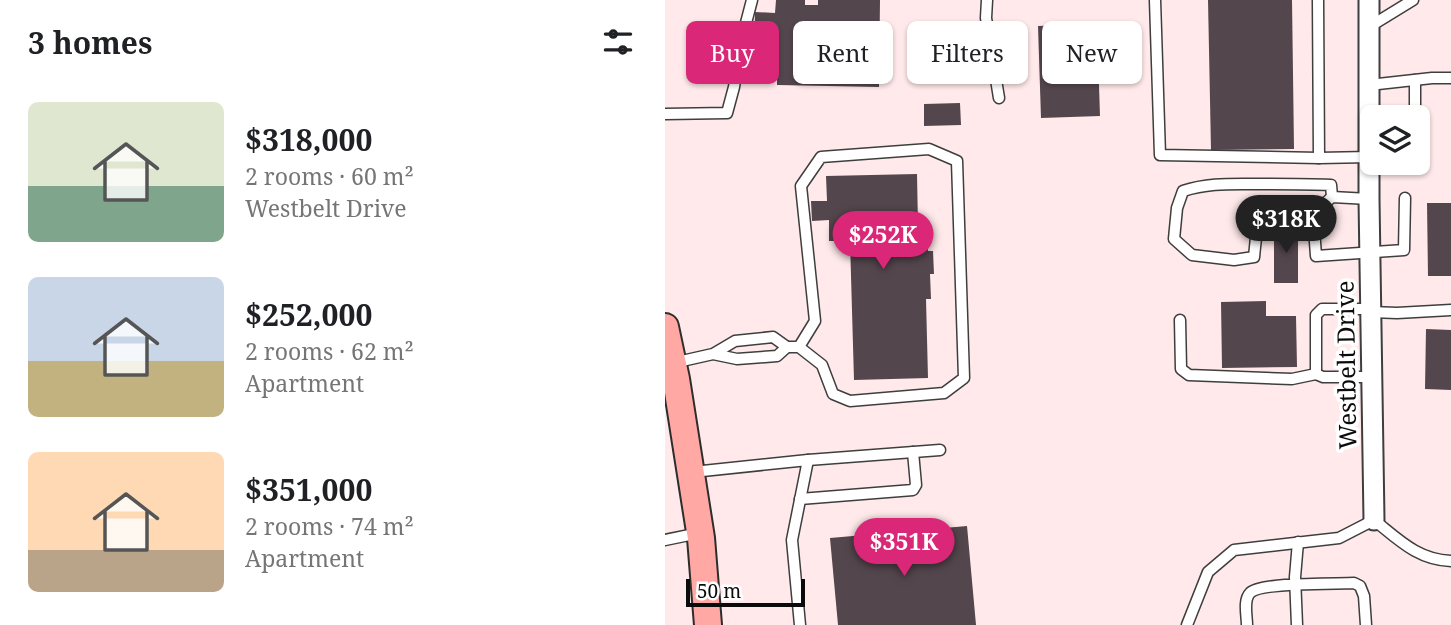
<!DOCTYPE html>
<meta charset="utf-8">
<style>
body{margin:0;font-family:"Noto Serif",serif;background:#f2f2f2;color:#202124;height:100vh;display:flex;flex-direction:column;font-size:26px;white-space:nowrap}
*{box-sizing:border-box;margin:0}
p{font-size:23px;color:#757577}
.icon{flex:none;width:38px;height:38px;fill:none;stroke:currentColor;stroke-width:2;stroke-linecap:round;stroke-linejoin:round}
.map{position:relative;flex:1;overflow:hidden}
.drawer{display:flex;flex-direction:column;background:#fff;width:665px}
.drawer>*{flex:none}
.top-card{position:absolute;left:21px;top:21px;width:660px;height:63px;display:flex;gap:14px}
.buttons{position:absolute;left:695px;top:105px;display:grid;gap:14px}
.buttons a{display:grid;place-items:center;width:70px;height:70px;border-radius:10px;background:#fff;box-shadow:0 2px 5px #0004;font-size:35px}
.scale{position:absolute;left:21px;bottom:18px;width:119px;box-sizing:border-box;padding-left:7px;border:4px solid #0b0b0b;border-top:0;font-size:19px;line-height:24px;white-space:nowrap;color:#0b0b0b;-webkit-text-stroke:5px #fff;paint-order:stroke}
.price{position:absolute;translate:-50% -60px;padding:0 16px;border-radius:24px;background:#db2777;color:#fff;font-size:23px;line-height:46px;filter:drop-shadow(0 2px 4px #0008)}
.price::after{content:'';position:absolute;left:50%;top:42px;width:21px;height:16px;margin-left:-10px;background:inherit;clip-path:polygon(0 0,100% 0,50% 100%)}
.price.active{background:#222;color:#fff}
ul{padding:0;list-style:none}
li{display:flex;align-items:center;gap:21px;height:175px;padding:0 28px}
li span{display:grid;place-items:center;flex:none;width:196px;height:140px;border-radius:10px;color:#555}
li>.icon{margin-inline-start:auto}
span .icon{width:84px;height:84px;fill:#fffc;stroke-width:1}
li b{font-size:30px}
h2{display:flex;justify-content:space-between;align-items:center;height:84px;padding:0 28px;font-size:30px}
.tag{padding:0 24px;border-radius:10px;background:#fff;box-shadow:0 2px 5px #0004;font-size:24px;line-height:63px}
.tag.active{background:#db2777;color:#fff}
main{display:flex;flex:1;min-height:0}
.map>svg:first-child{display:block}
.building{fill:#54464d}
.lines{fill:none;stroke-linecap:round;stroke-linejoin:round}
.lane-casing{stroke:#3e3e3e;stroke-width:13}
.street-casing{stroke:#3e3e3e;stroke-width:23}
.secondary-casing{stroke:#2d2d2d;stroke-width:30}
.lane{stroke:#fff;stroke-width:10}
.street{stroke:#fff;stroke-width:19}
.secondary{stroke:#ffa8a4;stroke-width:26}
.labels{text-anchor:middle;stroke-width:7;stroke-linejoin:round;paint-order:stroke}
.street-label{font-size:24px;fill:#0b0b0b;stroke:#fff}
</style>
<main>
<section class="drawer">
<h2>3 homes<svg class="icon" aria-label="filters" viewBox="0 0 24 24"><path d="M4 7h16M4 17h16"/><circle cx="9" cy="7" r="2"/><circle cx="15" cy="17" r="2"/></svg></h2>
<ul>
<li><span style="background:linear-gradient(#dfe7d0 60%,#7fa58c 0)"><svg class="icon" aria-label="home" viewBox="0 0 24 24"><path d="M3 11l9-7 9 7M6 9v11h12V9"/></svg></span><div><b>$318,000</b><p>2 rooms · 60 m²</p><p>Westbelt Drive</p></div></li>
<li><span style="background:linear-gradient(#c9d6e8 60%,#c2b280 0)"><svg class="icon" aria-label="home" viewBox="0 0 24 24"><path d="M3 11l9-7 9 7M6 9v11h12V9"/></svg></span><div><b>$252,000</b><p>2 rooms · 62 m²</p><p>Apartment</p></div></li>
<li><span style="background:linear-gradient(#ffd9b3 70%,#b9a48a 0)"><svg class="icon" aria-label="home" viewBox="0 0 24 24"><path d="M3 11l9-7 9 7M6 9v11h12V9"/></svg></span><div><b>$351,000</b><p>2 rooms · 74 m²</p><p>Apartment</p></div></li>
</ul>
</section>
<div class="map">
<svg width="786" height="625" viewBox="0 0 786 625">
<rect width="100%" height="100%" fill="#ffe9ea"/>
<g class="building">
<path d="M111 0H140V5H153V0H215L214 87 112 85V59L89 58 90 12 110 13Z"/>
<path d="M543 0H627L629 149 546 150Z"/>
<path d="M432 24 435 116 376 118 373 26Z"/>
<path d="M295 103 296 125 259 126V104Z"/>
<path d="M252 174 253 226H262L263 251H268L269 274H265L266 299H261L263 378 189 380 185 241H164V220L147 221 146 201H162L161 176Z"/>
<path d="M762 203H786V276H763Z"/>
<rect x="609" y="227" width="24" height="56"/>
<path d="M601 301V316H631L632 367 557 368 556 302Z"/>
<path d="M761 329 786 330V390L760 389Z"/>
<path d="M302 526 311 625H173L165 538Z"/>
</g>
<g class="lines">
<g class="lane-casing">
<g id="lane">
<path d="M322 0 321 18 334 98"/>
<path d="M490 0 495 155 654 158"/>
<path d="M653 0 654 158 704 157"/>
<path d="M704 27 748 0"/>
<path d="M704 85 767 78H786"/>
<path d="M0 114 62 113 69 87 76 42 87 0"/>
<path d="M750 117V80"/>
<path d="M704 199 667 197 648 214 651 256 739 250 740 198"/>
<path d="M648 214 593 218 589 257 569 260 527 255 509 239 512 208 518 191C542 183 565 184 589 184 615 184 640 184 666 185L667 197"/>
<path d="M706 309H657L651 315V374L658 377H706"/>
<path d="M706 312 732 313 786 310"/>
<path d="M515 320 516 369 524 375 627 379 651 374"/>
<path d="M122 347H134L157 365 168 394 185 401 279 393 299 378 292 161 264 149 156 157 136 186 150 321 134 347"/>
<path d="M8 363 48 354 70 341 108 337 122 347 112 356 72 359 48 354"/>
<path d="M143 460 275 450"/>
<path d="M28 472 143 460 127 540 135 625"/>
<path d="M135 499 248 490 251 485 248 452"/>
<path d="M0 540 34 533"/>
<path d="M522 625 543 572 569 550 674 538 709 520C734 540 753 560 786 561"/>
<path d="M582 625C582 616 578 600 585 593 595 582 671 584 689 583L695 586 699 596 701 625"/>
<path d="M632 625 630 577 633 542"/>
</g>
</g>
<g class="street-casing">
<path id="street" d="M704 0V199L709 520"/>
</g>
<g class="secondary-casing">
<path id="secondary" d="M0 327 11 379 36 538 43 625"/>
</g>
<use href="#lane" class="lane"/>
<use href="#street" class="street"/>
<use href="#secondary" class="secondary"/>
</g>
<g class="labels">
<g class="street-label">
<text transform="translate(682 365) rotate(-91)" y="8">Westbelt Drive</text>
</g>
</g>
</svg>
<div class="buttons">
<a><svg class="icon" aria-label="layers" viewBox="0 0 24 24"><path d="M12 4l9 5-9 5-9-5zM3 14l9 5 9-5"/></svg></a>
</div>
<div class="scale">50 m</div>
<b class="price active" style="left:621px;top:255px">$318K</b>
<b class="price" style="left:218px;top:271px">$252K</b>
<b class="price" style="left:239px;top:578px">$351K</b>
<div class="top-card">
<a class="tag active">Buy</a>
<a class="tag">Rent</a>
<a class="tag">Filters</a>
<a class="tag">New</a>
</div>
</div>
</main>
